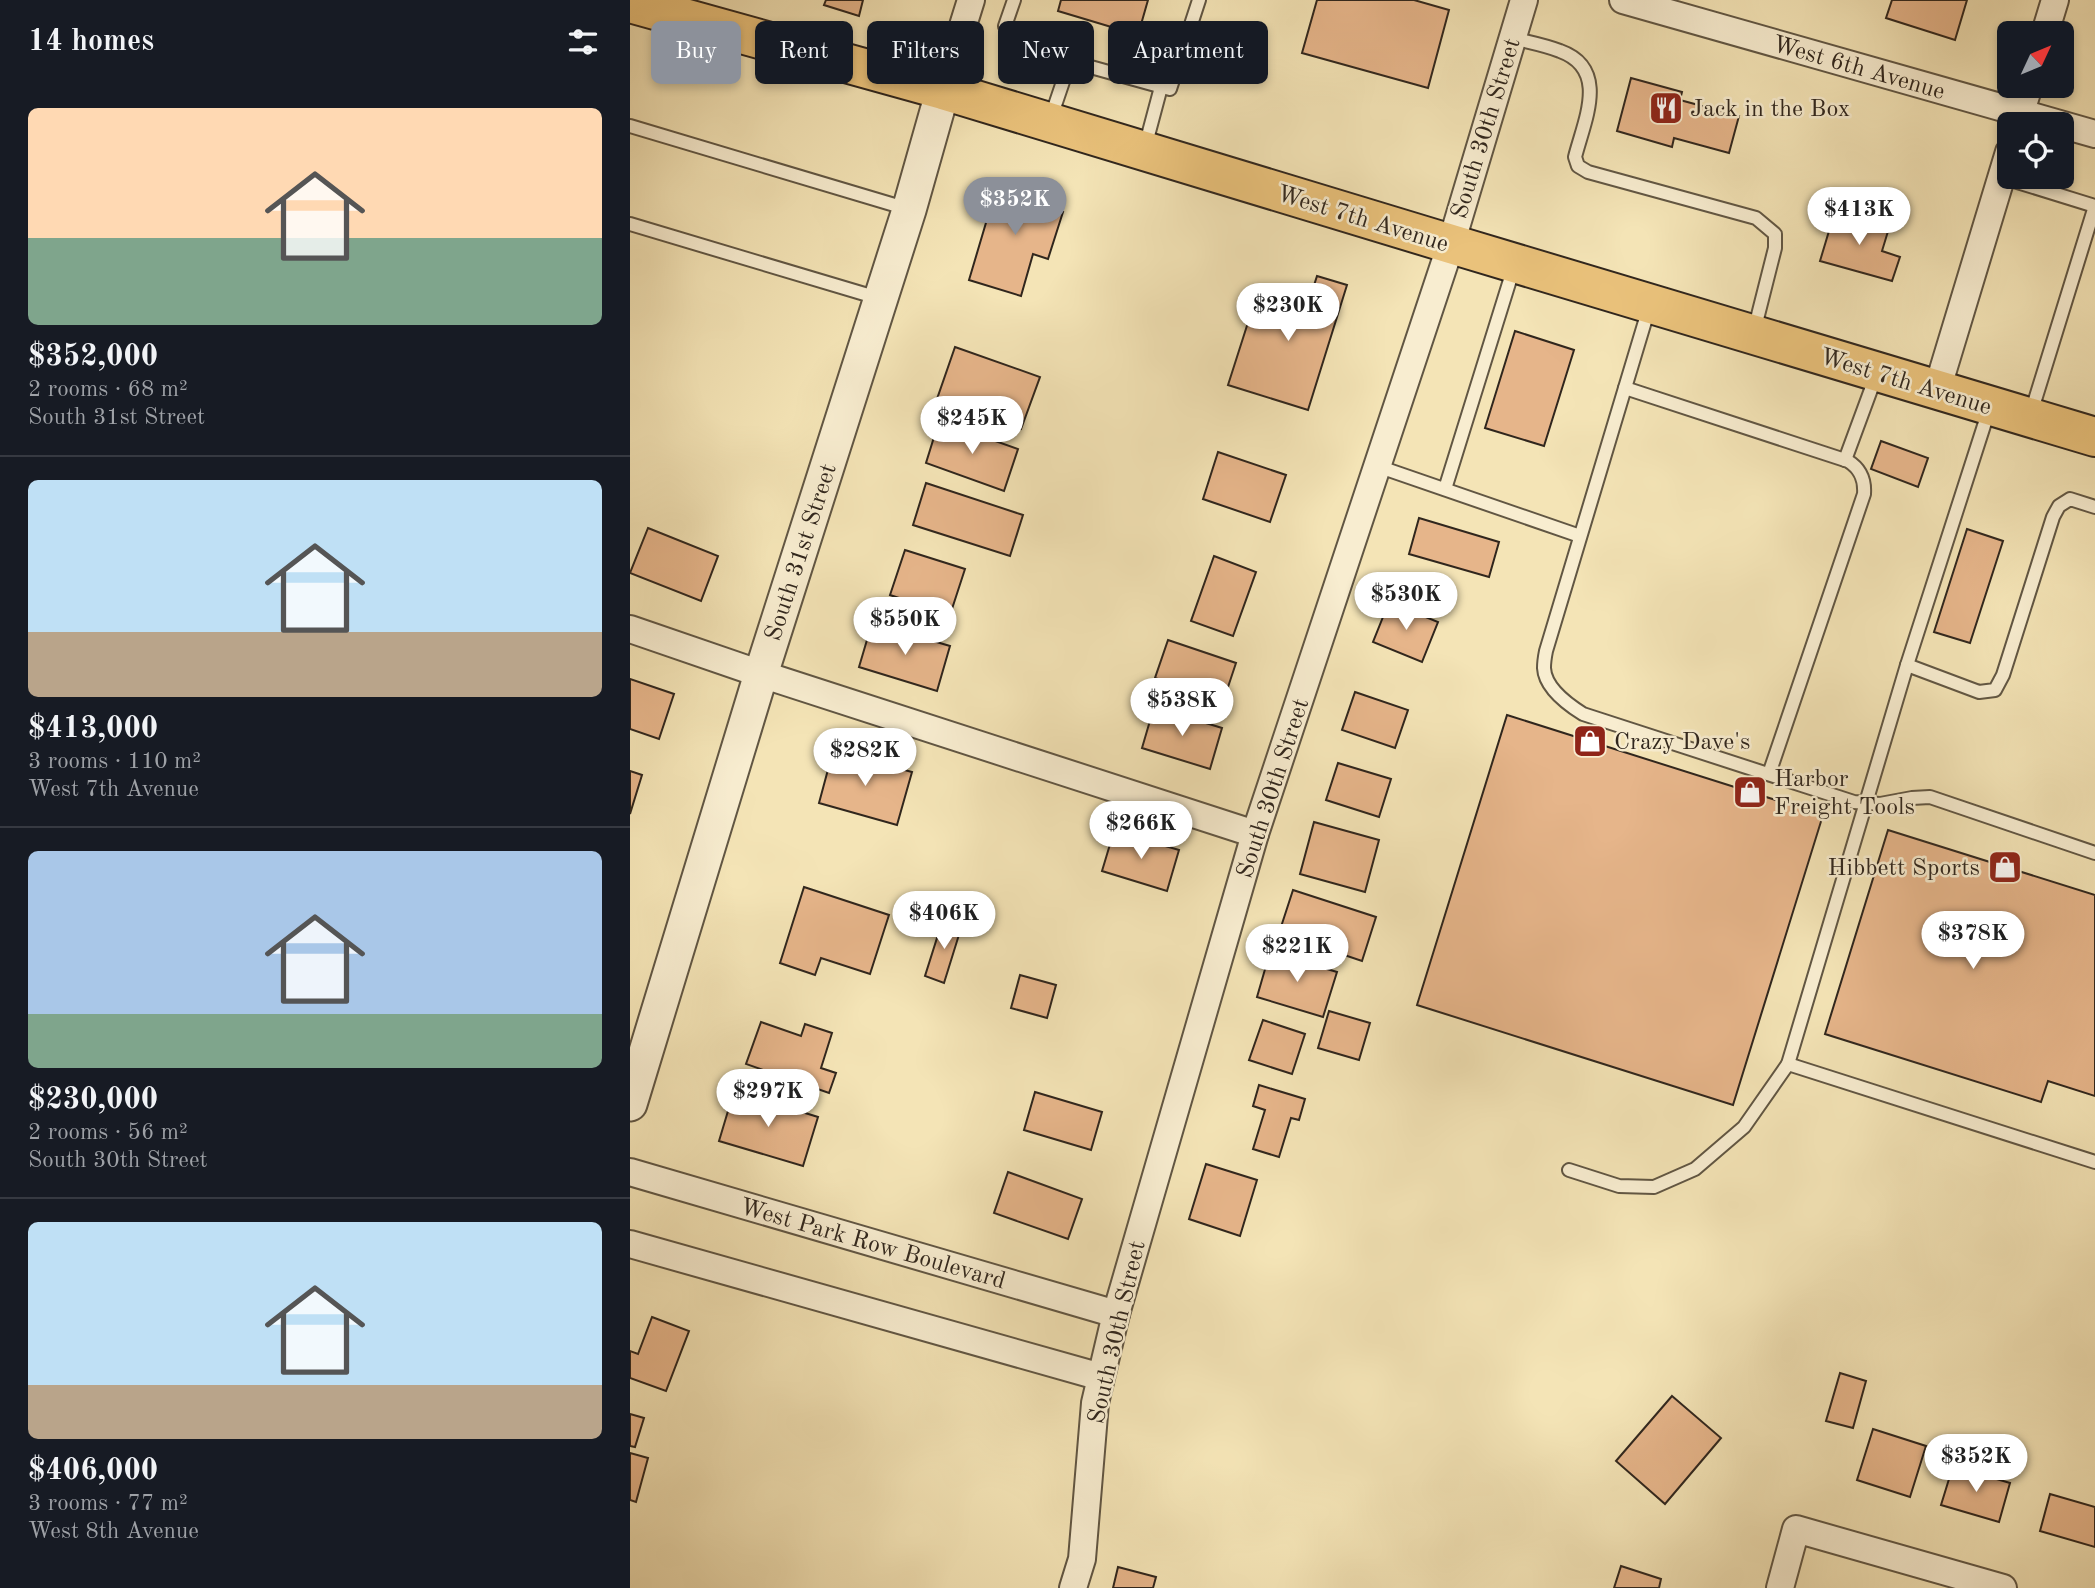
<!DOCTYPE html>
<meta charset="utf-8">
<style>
body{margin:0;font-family:"Old Standard TT",serif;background:#242831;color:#f1f3f6;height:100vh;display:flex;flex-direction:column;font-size:26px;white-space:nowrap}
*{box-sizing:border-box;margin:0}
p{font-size:23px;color:#9ea1a6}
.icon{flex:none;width:38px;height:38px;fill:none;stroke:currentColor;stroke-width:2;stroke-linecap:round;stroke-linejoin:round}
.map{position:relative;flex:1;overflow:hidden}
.sheet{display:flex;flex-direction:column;background:#171b24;width:630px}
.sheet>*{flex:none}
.hud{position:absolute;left:21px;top:21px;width:665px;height:63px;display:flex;gap:14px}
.needle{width:46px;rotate:46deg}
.tools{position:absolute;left:1367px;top:21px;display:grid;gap:14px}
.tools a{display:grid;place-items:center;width:77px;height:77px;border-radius:10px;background:#171b24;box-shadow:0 4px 10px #0003;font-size:35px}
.price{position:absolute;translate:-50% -60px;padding:0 16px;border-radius:24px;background:#fff;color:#222;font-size:23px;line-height:46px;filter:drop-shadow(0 2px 4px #0008)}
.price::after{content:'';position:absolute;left:50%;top:42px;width:21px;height:16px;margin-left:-10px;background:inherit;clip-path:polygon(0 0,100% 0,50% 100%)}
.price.current{background:#8c9099;color:#fff}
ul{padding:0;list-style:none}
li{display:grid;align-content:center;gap:14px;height:371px;padding:0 28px}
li+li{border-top:2px solid #363941}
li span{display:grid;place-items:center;height:217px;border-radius:10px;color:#555}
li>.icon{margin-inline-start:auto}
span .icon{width:126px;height:126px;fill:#fffc;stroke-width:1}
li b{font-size:30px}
h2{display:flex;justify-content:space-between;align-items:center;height:84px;padding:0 28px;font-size:30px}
.tag{padding:0 24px;border-radius:10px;background:#171b24;box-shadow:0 4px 10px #0003;font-size:24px;line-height:63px}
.tag.current{background:#8c9099;color:#fff}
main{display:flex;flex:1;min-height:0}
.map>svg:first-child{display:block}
.building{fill:#e6b58a;stroke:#30261d;stroke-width:2}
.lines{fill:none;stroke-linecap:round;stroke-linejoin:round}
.service-casing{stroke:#615643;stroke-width:16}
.minor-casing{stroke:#615643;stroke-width:30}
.tertiary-casing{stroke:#615643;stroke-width:37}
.primary-casing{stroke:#30261d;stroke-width:42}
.service{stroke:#f8edd0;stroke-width:12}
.minor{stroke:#f8edd0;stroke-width:26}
.tertiary{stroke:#f8edd0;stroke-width:33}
.primary{stroke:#eac27b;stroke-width:38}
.labels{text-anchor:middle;stroke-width:5;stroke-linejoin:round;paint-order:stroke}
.street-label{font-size:24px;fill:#30261d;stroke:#f8edd0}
.poi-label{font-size:24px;fill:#30261d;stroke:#f8edd0;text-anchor:start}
</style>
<main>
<section class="sheet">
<h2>14 homes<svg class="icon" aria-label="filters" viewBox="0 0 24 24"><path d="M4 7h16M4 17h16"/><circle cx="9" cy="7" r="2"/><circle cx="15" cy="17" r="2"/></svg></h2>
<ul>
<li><span style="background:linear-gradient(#ffd9b3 60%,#7fa58c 0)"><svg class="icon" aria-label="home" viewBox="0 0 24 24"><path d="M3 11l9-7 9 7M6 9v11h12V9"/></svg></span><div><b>$352,000</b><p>2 rooms · 68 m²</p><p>South 31st Street</p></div></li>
<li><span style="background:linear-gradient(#bfe0f5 70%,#b9a48a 0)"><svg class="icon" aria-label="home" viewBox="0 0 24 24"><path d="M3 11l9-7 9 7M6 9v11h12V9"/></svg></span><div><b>$413,000</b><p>3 rooms · 110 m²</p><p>West 7th Avenue</p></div></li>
<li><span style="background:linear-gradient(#a9c7e8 75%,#7fa58c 0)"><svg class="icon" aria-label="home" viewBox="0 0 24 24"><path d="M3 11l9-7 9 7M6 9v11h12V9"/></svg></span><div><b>$230,000</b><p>2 rooms · 56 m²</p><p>South 30th Street</p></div></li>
<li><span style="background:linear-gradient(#bfe0f5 75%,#b9a48a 0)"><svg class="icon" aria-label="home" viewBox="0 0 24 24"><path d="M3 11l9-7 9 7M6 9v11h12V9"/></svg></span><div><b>$406,000</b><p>3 rooms · 77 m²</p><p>West 8th Avenue</p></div></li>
</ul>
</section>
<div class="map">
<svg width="1465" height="1588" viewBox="0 0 1465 1588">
<rect width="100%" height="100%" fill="#f4e4b6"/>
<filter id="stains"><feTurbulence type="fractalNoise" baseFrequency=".00286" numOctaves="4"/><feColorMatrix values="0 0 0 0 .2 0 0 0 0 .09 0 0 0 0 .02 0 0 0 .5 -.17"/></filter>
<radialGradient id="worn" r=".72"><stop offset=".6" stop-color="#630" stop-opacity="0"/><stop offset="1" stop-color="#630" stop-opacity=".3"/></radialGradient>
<g class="building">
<path d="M196 0H233L229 16 194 5Z"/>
<path d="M431 0H518L508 35 428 11Z"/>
<path d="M687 0H784L819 10 798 88 672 53Z"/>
<path d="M1262 0H1337L1325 40 1256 18Z"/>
<path d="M1001 78 1052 92 1050 100 1109 116 1099 153 1044 138 1042 147 987 131Z"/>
<path d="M369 179 421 195 418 207 433 212 418 259 403 254 391 296 339 280Z"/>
<path d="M1205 211 1259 228 1252 251 1270 257 1262 281 1190 261Z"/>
<path d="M687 276 717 285 678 410 598 385 630 285 679 301Z"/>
<path d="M885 331 944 350 914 446 855 428Z"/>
<path d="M325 347 410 377 391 429 307 399Z"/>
<path d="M309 421 388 449 374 491 296 463Z"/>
<path d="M1251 441 1298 458 1288 487 1241 469Z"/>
<path d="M588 452 656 475 640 522 573 499Z"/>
<path d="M296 483 393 515 380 556 283 525Z"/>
<path d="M789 518 869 542 859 577 779 554Z"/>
<path d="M18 528 88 556 71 601 0 573Z"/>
<path d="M1337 529 1373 541 1340 643 1304 632Z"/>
<path d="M275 550 335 569 320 615 260 595Z"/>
<path d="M584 556 626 572 603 636 561 621Z"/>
<path d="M759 602 808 622 792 662 743 642Z"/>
<path d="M242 623 320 646 307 691 229 667Z"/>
<path d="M538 640 606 663 593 702 525 678Z"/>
<path d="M0 679 44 694 29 739 0 729Z"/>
<path d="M725 692 778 710 765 748 712 730Z"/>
<path d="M524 707 592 728 580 769 512 748Z"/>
<path d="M877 715 1193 815 1103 1105 787 1005Z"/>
<path d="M203 751 282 772 267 825 189 803Z"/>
<path d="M708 763 761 779 749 817 696 800Z"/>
<path d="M0 771 12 775 0 814Z"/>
<path d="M684 822 749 840 735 892 670 874Z"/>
<path d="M1258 830 1465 895V1096L1418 1081 1411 1102 1195 1034Z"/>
<path d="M484 831 549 850 537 891 472 871Z"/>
<path d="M174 887 259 915 240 974 191 958 185 975 150 963Z"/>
<path d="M663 890 746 917 732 961 649 933Z"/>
<path d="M313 919 332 925 314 983 295 976Z"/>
<path d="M640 952 707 972 693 1017 627 997Z"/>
<path d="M390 975 426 985 417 1018 381 1008Z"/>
<path d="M699 1011 740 1023 729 1060 688 1048Z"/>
<path d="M633 1020 675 1034 662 1074 619 1060Z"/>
<path d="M131 1022 171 1036 175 1024 202 1033 191 1068 206 1073 199 1093 116 1064Z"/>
<path d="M629 1085 675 1099 669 1120 661 1118 649 1157 623 1149 635 1110 623 1106Z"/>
<path d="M104 1091 188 1117 173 1166 89 1141Z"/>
<path d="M405 1092 472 1112 461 1150 394 1130Z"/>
<path d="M576 1164 627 1180 610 1236 559 1219Z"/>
<path d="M378 1172 452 1199 438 1239 364 1213Z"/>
<path d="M22 1317 59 1331 36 1391 0 1378V1351L8 1354Z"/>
<path d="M1210 1373 1236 1381 1223 1428 1196 1421Z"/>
<path d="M1042 1396 1091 1438 1035 1504 986 1461Z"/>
<path d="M0 1414 14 1418 5 1447 0 1446Z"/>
<path d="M1243 1429 1296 1446 1280 1497 1227 1480Z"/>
<path d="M0 1453 18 1458 6 1502 0 1500Z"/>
<path d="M1323 1466 1380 1483 1369 1522 1311 1505Z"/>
<path d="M1420 1494 1465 1507V1547L1410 1531Z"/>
<path d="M991 1566 1031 1579 1029 1588H984Z"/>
<path d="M488 1567 526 1577 523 1588H483Z"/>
</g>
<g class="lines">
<g class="service-casing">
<g id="service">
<path d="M384 0 375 26 392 48 540 89 569 0"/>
<path d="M882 38C898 42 915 45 930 51 980 69 954 121 945 157L948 166 958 172 1126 218 1145 234V248L1124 331"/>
<path d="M421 117 440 61"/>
<path d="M0 126 278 209"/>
<path d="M515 147 531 87"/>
<path d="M1371 177 1465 206 1401 413"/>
<path d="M0 224 248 298"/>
<path d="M1019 308 916 651C915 656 914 662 914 668 915 688 937 704 953 714L1224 802 1250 804 1282 798 1300 797 1465 853"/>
<path d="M995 388 1218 461C1231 469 1235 480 1234 494L1139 774"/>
<path d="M1215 460 1246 376"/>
<path d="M747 466 950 536"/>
<path d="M815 489 884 267"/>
<path d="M1277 665 1349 692 1365 690 1373 675 1423 517 1429 506 1440 499 1465 507"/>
<path d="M1158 1064 1277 665 1359 410"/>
<path d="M939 1170 989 1186 1024 1187 1065 1169 1114 1127 1158 1064 1465 1162"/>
</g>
</g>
<g class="minor-casing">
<g id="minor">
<path d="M993 0 1465 134"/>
<path d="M1415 33 1425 0"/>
<path d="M313 90 341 0"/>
<path d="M1387 124 1399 86"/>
<path d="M1307 390 1379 152"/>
<path d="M0 629 131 674 625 834"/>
<path d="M0 1172 486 1314"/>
<path d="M0 1244 471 1377"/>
<path d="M443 1588 452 1559 465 1403 486 1314 625 834 821 244 894 0"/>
<path d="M1150 1588 1166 1529 1373 1588"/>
</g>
</g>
<g class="tertiary-casing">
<path id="tertiary" d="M0 1104 131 674 279 210 313 90"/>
</g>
<g class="primary-casing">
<path id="primary" d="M0 3 313 90 821 244 1465 437"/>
</g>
<use href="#service" class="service"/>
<use href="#minor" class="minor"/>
<use href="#tertiary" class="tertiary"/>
<use href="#primary" class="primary"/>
</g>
<defs>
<g id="restaurant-square" transform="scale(1.75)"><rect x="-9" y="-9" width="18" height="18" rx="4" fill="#8f2418" stroke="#f8edd0"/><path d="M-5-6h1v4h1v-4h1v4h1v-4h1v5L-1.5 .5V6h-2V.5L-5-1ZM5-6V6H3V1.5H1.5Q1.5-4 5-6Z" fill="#fff"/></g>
<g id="shop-square" transform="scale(1.75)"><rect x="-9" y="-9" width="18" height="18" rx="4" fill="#8f2418" stroke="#f8edd0"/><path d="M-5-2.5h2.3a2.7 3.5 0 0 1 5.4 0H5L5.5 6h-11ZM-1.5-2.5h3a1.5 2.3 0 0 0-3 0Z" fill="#fff"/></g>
</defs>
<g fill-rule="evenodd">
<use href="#restaurant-square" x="1036" y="108"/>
<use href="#shop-square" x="960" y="741"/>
<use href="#shop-square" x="1120" y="792"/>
<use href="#shop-square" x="1375" y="867"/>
</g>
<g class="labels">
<g class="street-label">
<text transform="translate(1229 67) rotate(16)" y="8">West 6th Avenue</text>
<text transform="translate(855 128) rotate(-73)" y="8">South 30th Street</text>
<text transform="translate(733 218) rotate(17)" y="8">West 7th Avenue</text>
<text transform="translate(1276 381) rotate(17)" y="8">West 7th Avenue</text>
<text transform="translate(170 552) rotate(-72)" y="8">South 31st Street</text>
<text transform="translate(642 788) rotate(-72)" y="8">South 30th Street</text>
<text transform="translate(243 1243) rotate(16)" y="8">West Park Row Boulevard</text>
<text transform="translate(486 1332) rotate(-77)" y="8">South 30th Street</text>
</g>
<g class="poi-label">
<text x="1060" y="116">Jack in the Box</text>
<text x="984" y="749">Crazy Dave's</text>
<text x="1144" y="786">Harbor<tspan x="1144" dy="28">Freight Tools</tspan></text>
<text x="1350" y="875" text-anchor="end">Hibbett Sports</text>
</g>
</g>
<rect width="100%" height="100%" filter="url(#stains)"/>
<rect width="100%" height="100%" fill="url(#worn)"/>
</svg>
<div class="tools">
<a><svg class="needle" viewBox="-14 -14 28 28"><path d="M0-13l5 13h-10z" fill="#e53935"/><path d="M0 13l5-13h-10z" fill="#9ea1a6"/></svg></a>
<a><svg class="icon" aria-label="locate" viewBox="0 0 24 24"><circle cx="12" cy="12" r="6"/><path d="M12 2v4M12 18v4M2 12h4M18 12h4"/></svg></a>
</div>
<b class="price current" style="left:385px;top:237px">$352K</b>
<b class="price" style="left:1229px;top:247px">$413K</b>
<b class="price" style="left:658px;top:343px">$230K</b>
<b class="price" style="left:342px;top:456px">$245K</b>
<b class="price" style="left:776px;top:632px">$530K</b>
<b class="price" style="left:275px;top:657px">$550K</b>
<b class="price" style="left:552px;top:738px">$538K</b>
<b class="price" style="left:235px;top:788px">$282K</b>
<b class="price" style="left:511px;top:861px">$266K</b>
<b class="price" style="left:314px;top:951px">$406K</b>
<b class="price" style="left:1343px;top:971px">$378K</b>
<b class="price" style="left:667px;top:984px">$221K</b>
<b class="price" style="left:138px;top:1129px">$297K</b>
<b class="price" style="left:1346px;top:1494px">$352K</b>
<div class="hud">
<a class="tag current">Buy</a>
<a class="tag">Rent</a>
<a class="tag">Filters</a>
<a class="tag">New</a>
<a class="tag">Apartment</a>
</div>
</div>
</main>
